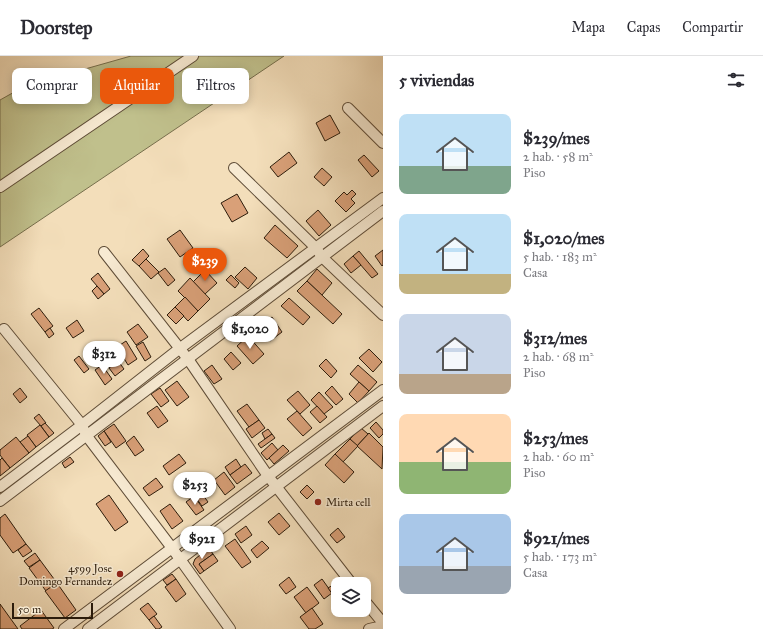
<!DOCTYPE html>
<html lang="es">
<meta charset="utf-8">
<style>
body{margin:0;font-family:"IM FELL Great Primer",serif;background:#f7f7f7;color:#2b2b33;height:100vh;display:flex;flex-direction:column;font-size:15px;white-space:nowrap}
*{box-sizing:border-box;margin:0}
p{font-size:13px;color:#7c7c81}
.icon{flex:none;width:22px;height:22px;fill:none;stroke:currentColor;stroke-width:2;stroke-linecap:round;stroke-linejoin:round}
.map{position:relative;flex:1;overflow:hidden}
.panel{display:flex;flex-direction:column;background:#fff;width:380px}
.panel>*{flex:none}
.banner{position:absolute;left:12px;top:12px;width:311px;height:36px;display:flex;gap:8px}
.buttons{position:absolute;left:331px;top:521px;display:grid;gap:8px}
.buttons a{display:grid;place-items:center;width:40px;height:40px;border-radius:8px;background:#fff;box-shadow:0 2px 10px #0003;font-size:20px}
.scale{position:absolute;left:12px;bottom:10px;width:81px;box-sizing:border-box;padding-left:4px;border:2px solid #2c1c0b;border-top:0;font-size:11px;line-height:14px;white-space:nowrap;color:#2c1c0b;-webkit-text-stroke:3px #f7ead2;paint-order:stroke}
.price{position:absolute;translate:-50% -34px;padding:0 9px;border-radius:14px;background:#fff;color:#222;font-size:13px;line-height:26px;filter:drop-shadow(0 1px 2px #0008)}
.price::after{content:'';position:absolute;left:50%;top:24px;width:12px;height:9px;margin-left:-6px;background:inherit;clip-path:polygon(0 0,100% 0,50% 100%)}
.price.selected{background:#ea580c;color:#fff}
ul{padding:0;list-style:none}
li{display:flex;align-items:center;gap:12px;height:100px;padding:0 16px}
li span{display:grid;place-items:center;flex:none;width:112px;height:80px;border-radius:8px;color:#555}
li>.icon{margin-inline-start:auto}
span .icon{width:48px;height:48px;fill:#fffc;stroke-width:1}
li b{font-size:17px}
h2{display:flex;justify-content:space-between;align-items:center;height:48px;padding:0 16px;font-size:17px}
.chip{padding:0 14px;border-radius:8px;background:#fff;box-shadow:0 2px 10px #0003;font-size:14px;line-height:36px}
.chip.selected{background:#ea580c;color:#fff}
header{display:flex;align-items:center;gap:24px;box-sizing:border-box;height:56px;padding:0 20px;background:#fff;border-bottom:1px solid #e1e1e2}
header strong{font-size:19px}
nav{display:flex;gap:22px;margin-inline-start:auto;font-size:14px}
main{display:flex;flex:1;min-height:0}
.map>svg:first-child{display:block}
.green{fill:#c0c08c;stroke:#766e4c}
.building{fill:#d9a078;stroke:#2c1c0b}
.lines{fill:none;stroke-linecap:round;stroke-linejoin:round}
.minor-casing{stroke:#5e4c37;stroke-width:12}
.minor{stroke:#f7ead2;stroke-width:10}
.poi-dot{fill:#8f2418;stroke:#f7ead2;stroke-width:1.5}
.labels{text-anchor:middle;stroke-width:3;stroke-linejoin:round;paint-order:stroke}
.poi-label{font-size:11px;fill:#2c1c0b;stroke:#f7ead2;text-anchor:start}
</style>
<header>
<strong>Doorstep</strong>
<nav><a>Mapa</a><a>Capas</a><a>Compartir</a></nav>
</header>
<main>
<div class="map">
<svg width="383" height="573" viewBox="0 0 383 573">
<rect width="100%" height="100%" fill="#f3deba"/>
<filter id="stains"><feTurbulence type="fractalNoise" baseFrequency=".005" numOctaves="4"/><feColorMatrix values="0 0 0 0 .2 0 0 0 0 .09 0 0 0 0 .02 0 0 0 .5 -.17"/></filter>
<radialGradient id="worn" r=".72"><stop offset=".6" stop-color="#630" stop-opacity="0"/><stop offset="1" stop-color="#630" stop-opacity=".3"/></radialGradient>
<path class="green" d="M131 0H284L0 191V44L25 30Z"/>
<g class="building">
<path d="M330 59 340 77 325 85 316 67Z"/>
<path d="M289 96 297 107 278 121 270 111Z"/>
<path d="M364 99 379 115 372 121 358 104Z"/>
<path d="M322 112 332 121 324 130 314 121Z"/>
<path d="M352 134 356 138 351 143 355 147 346 156 335 145 344 136 347 139Z"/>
<path d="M237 138 248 157 232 166 221 147Z"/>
<path d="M318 154 331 169 319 180 306 165Z"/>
<path d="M275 169 298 190 287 202 264 182Z"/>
<path d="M180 174 193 192 180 201 167 183Z"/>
<path d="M143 193 149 200 139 210 132 204Z"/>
<path d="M383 194V209L382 210 375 200Z"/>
<path d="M359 195 378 218 372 222 353 200Z"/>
<path d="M353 200 361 209 351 217 344 208Z"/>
<path d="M146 203 159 216 151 223 139 210Z"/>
<path d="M245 211 257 222 248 233 235 221Z"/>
<path d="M165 212 175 224 168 230 158 217Z"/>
<path d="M317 213 332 227 322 239 307 225Z"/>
<path d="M205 214 217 227 205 238 193 226Z"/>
<path d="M98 217 110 233 104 238 91 223Z"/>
<path d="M231 219 239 227 235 232 226 224Z"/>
<path d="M190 222 210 243 198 255 178 235Z"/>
<path d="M307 225 342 258 333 268 297 235Z"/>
<path d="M97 230 104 238 98 243 92 235Z"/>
<path d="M185 241 198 255 188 265 175 251Z"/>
<path d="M289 242 310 261 303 269 281 250Z"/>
<path d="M175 251 184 260 176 268 167 259Z"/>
<path d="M39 252 53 270 45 276 31 258Z"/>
<path d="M272 261 282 276 270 285 260 270Z"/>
<path d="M77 264 84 275 73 282 66 272Z"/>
<path d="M138 268 148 281 136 289 127 276Z"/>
<path d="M50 272 54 278 49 282 45 276Z"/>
<path d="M248 280 264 298 253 308 237 290Z"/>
<path d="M126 285 137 303 128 309 117 291Z"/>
<path d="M143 286 151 301 145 305 136 290Z"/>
<path d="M369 293 382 306 373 316 359 302Z"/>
<path d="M231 296 241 307 233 314 224 303Z"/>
<path d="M79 300 89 313 84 317 74 304Z"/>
<path d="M326 303 337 315 331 322 319 310Z"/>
<path d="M118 305 124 313 115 320 109 312Z"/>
<path d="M102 309 112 323 105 329 95 314Z"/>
<path d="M212 309 222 323 214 328 204 315Z"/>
<path d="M358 309 377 326 369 335 350 318Z"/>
<path d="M177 325 189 341 177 350 165 334Z"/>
<path d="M359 326 369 335 358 347 349 338Z"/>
<path d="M332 330 343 343 336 349 325 337Z"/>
<path d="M20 332 27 341 20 347 13 338Z"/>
<path d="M160 332 169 345 161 351 151 338Z"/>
<path d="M298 335 310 349 300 358 287 344Z"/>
<path d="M319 336 333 351 324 358 311 344Z"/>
<path d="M247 348 259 364 249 371 237 355Z"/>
<path d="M157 350 168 365 158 372 147 357Z"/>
<path d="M317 350 327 361 320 367 310 356Z"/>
<path d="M297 355 312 372 303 380 287 363Z"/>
<path d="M39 358 46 367 41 370 34 362Z"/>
<path d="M259 364 265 372 252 382 246 373Z"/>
<path d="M376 366 383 374V378L379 382 370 372Z"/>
<path d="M45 367 54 377 49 381 41 370Z"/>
<path d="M114 368 126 385 116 392 104 375Z"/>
<path d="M40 369 49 381 36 391 27 379Z"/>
<path d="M361 372 368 378 357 390 350 383Z"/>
<path d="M268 373 272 378 265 383 262 377Z"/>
<path d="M104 375 111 386 105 390 98 380Z"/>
<path d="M369 377 383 391 382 413 357 390Z"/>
<path d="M272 378 275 382 261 392 258 388Z"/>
<path d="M28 380 36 391 29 397 20 386Z"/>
<path d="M134 380 144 394 135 400 126 387Z"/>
<path d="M16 381 29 397 10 412 0 399V394Z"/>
<path d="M350 383 358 390 343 406 335 398Z"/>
<path d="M272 387 278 394 267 404 261 397Z"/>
<path d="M283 389 289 395 274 408 269 402Z"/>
<path d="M179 398 186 407 169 419 163 410Z"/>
<path d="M335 398 354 416 344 427 325 409Z"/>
<path d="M70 401 74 406 65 412 62 407Z"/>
<path d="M2 402 10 412 0 420V404Z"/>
<path d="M236 403 241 411 230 419 225 411Z"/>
<path d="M245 408 252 417 237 428 230 419Z"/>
<path d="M224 416 235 431 225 439 214 424Z"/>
<path d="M156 422 163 431 149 440 143 432Z"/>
<path d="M196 429 208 446 202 450 190 434Z"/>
<path d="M307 429 314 436 307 443 300 436Z"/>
<path d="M109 439 128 466 115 475 96 448Z"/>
<path d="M194 440 204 454 196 459 186 446Z"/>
<path d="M170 448 183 465 172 473 160 455Z"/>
<path d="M279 457 290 470 279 479 268 466Z"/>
<path d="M5 458 26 488 13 497 0 479V462Z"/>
<path d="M246 470 252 479 241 487 235 478Z"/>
<path d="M338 472 345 481 337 487 330 479Z"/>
<path d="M235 483 251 506 242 512 225 490Z"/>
<path d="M262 485 269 492 257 502 251 494Z"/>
<path d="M26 488 32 495 23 501 18 494Z"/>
<path d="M209 492 213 498 199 508 204 515 200 518 193 508 195 503Z"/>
<path d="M35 497 40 504 29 511 24 505Z"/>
<path d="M213 498 218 505 204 515 199 508Z"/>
<path d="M40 504 57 527 46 535 29 512Z"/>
<path d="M172 518 176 523 167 529 163 524Z"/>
<path d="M289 521 296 531 286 538 279 529Z"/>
<path d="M176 523 186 538 176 546 165 531Z"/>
<path d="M322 523 332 537 324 543 314 529Z"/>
<path d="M57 527 76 554 65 562 45 535Z"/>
<path d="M336 527 338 530V546L328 532Z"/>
<path d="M307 531 319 547 306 557 294 541Z"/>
<path d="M148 547 157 558 149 564 140 553Z"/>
<path d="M0 548 18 573H0Z"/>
<path d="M312 552 323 568 315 573H309L300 561Z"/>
<path d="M41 554 54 572 52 573H22L20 570Z"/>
<path d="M154 560 162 571 159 573H156L149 564Z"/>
</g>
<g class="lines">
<g class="minor-casing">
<g id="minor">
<path d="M348 52 383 87"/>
<path d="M234 112 316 192 322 201 383 259"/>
<path d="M0 131 193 0"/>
<path d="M104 196 188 303 268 420 352 528"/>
<path d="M4 273 82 369 86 379 172 492 230 573"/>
<path d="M0 431 82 369 179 293 383 142"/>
<path d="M0 445 383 155"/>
<path d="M364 544 383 567"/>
<path d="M64 573 383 334"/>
<path d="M88 573 383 350"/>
<path d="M369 573 383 570"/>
</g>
</g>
<use href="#minor" class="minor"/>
</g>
<g class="poi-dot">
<circle cx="318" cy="446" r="4"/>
<circle cx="120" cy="518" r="4"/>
</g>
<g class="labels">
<g class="poi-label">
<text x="326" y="450">Mirta cell</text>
<text x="112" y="516" text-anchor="end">4599 Jose<tspan x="112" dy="13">Domingo Fernandez</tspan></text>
</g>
</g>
<rect width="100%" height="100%" filter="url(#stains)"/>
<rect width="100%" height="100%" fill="url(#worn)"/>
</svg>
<div class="buttons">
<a><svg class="icon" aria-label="layers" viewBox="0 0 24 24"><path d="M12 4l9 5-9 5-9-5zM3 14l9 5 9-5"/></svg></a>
</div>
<div class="scale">50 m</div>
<b class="price selected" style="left:205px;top:226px">$239</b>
<b class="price" style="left:250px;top:294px">$1,020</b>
<b class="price" style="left:104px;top:319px">$312</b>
<b class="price" style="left:195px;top:450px">$253</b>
<b class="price" style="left:202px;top:504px">$921</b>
<div class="banner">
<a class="chip">Comprar</a>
<a class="chip selected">Alquilar</a>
<a class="chip">Filtros</a>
</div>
</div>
<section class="panel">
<h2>5 viviendas<svg class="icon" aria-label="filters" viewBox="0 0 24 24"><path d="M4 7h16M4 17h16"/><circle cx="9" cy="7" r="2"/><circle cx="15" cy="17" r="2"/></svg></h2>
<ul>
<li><span style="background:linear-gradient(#bfe0f5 65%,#7fa58c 0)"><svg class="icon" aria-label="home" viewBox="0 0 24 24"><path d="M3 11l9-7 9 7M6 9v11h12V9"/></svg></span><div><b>$239/mes</b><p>2 hab. · 58 m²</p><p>Piso</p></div></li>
<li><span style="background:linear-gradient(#bfe0f5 75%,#c2b280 0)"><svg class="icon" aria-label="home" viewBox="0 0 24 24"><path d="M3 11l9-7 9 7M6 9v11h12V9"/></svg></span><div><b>$1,020/mes</b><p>5 hab. · 183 m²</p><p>Casa</p></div></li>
<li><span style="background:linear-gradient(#c9d6e8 75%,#b9a48a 0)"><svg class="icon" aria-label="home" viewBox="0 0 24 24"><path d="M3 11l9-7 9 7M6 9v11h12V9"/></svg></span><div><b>$312/mes</b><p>2 hab. · 68 m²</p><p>Piso</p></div></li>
<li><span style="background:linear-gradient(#ffd9b3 60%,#8fb573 0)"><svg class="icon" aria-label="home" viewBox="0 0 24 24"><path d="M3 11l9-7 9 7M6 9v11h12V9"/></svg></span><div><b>$253/mes</b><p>2 hab. · 60 m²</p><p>Piso</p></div></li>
<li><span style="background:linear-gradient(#a9c7e8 65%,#9aa5b1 0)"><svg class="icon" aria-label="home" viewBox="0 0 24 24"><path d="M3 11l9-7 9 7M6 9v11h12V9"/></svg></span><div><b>$921/mes</b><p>5 hab. · 173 m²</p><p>Casa</p></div></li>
</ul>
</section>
</main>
